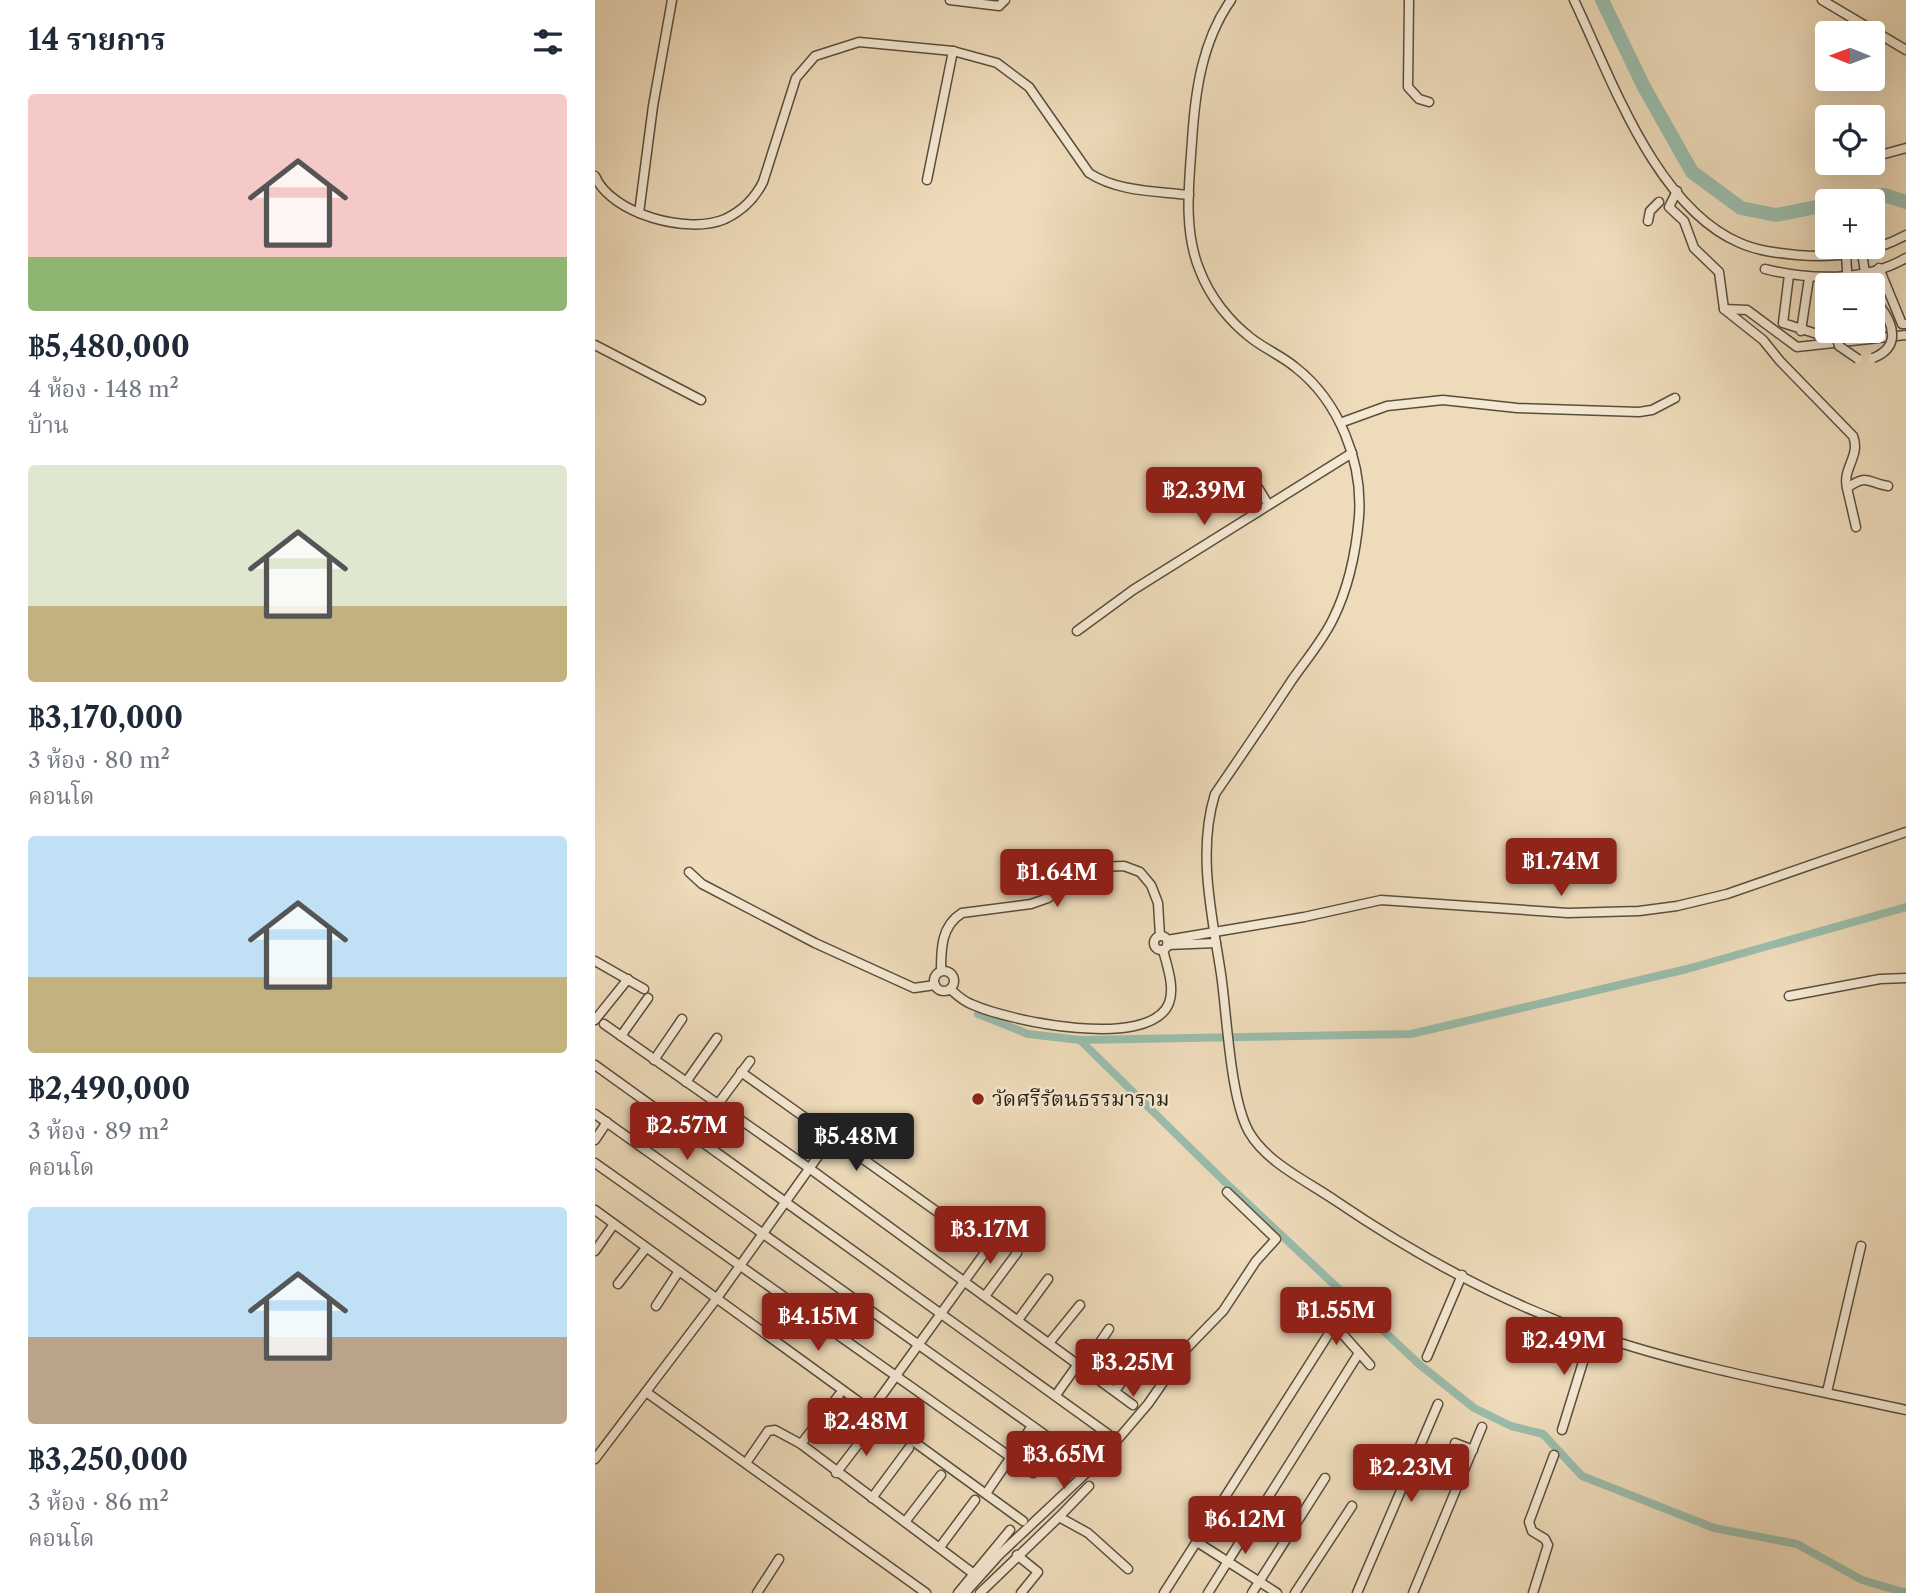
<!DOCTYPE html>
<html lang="th">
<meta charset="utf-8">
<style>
body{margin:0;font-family:"Libre Caslon Text","Noto Serif Thai",serif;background:#f6f6f7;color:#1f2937;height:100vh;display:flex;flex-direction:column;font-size:26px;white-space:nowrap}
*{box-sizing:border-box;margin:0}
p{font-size:23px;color:#747a83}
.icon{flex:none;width:38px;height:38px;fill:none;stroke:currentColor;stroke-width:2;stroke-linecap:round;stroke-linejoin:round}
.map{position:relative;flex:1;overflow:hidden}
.details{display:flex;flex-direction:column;background:#fff;width:595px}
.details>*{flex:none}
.needle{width:46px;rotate:271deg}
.fabs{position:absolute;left:1220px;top:21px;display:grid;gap:14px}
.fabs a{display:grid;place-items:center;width:70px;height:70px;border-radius:7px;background:#fff;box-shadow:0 7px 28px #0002;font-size:35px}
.price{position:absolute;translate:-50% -60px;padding:0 16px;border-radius:7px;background:#8f2418;color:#fff;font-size:23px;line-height:46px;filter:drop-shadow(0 2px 4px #0008)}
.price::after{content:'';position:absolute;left:50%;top:42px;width:21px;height:16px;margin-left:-10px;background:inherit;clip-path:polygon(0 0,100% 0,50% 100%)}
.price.on{background:#222;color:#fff}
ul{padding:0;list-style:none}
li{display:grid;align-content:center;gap:14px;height:371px;padding:0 28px}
li span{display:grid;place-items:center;height:217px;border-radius:7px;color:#555}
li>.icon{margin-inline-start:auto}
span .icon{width:126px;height:126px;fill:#fffc;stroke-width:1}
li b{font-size:30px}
h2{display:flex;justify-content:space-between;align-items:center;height:84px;padding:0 28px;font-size:30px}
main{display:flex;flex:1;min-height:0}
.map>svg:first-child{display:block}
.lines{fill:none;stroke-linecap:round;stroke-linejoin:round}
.canal{stroke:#9abcab;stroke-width:8}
.river{stroke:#9abcab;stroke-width:14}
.minor-casing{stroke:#5a4e3b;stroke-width:11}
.minor{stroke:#f4e8d2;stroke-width:8}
.minor-bridge-casing{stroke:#5a4e3b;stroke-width:11;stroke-linecap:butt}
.minor-bridge{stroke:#f4e8d2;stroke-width:8}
.poi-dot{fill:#8f2418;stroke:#f4e8d2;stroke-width:2.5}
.labels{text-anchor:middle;stroke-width:5;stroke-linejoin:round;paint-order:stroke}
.poi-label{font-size:21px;fill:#281f11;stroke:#f4e8d2;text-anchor:start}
</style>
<main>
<section class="details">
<h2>14 รายการ<svg class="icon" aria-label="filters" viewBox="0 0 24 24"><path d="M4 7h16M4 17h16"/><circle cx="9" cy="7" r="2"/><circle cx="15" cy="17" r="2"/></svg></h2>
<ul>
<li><span style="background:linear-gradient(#f6c9c9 75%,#8fb573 0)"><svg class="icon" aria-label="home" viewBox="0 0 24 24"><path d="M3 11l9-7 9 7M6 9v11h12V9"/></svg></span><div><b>฿5,480,000</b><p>4 ห้อง · 148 m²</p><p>บ้าน</p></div></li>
<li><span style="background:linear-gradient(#dfe7d0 65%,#c2b280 0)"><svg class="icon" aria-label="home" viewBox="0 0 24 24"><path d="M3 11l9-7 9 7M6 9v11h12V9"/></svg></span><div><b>฿3,170,000</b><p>3 ห้อง · 80 m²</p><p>คอนโด</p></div></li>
<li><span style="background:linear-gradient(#bfe0f5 65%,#c2b280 0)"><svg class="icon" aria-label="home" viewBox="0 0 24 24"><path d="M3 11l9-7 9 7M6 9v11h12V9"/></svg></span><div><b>฿2,490,000</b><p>3 ห้อง · 89 m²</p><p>คอนโด</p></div></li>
<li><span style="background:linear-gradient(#bfe0f5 60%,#b9a48a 0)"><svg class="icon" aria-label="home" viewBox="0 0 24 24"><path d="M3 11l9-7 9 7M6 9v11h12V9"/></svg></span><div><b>฿3,250,000</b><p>3 ห้อง · 86 m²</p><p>คอนโด</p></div></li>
</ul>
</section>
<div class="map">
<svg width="1311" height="1593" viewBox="0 0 1311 1593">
<rect width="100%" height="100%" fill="#eedbba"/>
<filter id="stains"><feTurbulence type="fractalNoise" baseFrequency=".00286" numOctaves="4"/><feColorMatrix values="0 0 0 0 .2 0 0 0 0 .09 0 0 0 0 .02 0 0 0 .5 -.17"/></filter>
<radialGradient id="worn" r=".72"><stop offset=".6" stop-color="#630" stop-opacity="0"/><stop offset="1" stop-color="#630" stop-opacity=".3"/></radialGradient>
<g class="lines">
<g class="canal">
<path d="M383 1014 433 1034 485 1040 816 1034 1092 969 1311 907"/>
<path d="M485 1040 635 1187 825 1365 879 1408 916 1426 948 1434 987 1476 1119 1528 1202 1544 1267 1580 1311 1593"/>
</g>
<g class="river">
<path d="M1007 0 1049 87 1097 172 1146 208 1181 215 1232 205"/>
<path d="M1253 201 1289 195 1311 202"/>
</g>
<g class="minor-casing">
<g id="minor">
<path d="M355 0 404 6 410 0"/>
<path d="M636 0C607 41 600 92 597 141 594 184 588 231 605 271 615 297 634 321 656 338 670 349 687 356 700 367 744 401 768 462 764 517 761 552 754 587 738 619 728 640 711 660 697 680 672 718 646 756 620 794 602 852 617 915 626 974 632 1015 635 1098 654 1132 672 1163 712 1181 741 1201 819 1254 909 1303 998 1334 1099 1369 1207 1387 1311 1410"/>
<path d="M814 0 813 87 824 99 834 102"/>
<path d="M979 0C1016 77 1060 207 1145 243 1163 251 1182 253 1202 255 1241 258 1276 254 1311 235"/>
<path d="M1227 0 1311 50"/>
<path d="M1278 157 1311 148"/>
<path d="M0 176C16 214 93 235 130 219 147 211 160 198 168 182L201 78 220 56 264 42 358 51 402 63 434 87 494 173C523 192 561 191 594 195"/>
<path d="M332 180 358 51"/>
<path d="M1082 191 1074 207 1089 221 1099 248 1124 272 1129 309 1168 340 1185 361 1258 436C1266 456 1247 468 1252 488 1273 473 1272 483 1293 486"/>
<path d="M44 213 58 106 77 0"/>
<path d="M1053 221 1055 211 1064 202"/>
<path d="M1267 253 1272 285"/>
<path d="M1251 255 1253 285"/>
<path d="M1284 268 1307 324H1311"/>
<path d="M1170 269C1214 280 1270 282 1311 258"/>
<path d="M1194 275 1188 323 1222 334 1228 331 1232 314"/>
<path d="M1278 296 1284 305"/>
<path d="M1129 309 1152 310 1202 347 1311 335"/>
<path d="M1206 331 1214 278"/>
<path d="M0 345 106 400"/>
<path d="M745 423 792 406 848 400 922 408 1044 412 1057 410 1080 398"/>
<path d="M659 481 673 504"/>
<path d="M1252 488 1261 527"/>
<path d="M482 631 538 590 757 453"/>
<path d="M94 872 107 884 220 943 319 988 340 985"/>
<circle cx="566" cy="943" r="7"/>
<path d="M572 940 709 917 786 900 973 913 1044 911 1082 906 1132 894 1311 832"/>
<path d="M572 945 621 943"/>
<path d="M0 961 49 989"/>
<path d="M346 971C346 949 346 926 367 913L436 904 453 898 501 867 529 866 545 872 556 885 563 903 565 936"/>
<circle cx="349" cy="981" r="10"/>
<path d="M355 989C362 995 368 1001 376 1004 413 1021 555 1051 574 1003 580 987 572 966 568 950"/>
<path d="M1194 996 1285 979 1311 978"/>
<path d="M0 1020 33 979"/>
<path d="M9 1024 214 1168 538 1405"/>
<path d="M26 1036 53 998"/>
<path d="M59 1060 87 1019"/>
<path d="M0 1065 513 1434"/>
<path d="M146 1072 393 1248"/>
<path d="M91 1082 122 1038"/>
<path d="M123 1104 155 1061"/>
<path d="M0 1114 474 1452"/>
<path d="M0 1140 12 1122"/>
<path d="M0 1163 438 1473"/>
<path d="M0 1210 428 1521"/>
<path d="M0 1251 19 1224"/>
<path d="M23 1284 51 1248"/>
<path d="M390 1296 422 1253"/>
<path d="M61 1306 84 1271"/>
<path d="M728 1312 775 1365"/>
<path d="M423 1320 453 1279"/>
<path d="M454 1343 485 1305"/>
<path d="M832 1357 867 1275"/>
<path d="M488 1367 514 1329"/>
<path d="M520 1391 548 1353"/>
<path d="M51 1392 331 1593"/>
<path d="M1232 1392 1266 1246"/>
<path d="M461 1395 483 1364"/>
<path d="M277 1409 402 1236"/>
<path d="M967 1430 997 1333"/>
<path d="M860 1443 878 1450"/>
<path d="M206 1444 244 1395"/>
<path d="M0 1459 122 1298 236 1138"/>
<path d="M151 1463 173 1431 180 1430 206 1444 379 1574"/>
<path d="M463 1466 484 1439"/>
<path d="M241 1473 278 1425"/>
<path d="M392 1492 437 1426"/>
<path d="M277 1498 314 1448"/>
<path d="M464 1517 494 1486"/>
<path d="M310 1522 346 1475"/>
<path d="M602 1542 682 1593"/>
<path d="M345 1547 380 1500"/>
<path d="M422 1555 443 1572 426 1593"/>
<path d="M162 1593 184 1559"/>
<path d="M363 1593 415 1530"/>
<path d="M370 1593 404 1555 506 1459 553 1404 592 1348 628 1311 661 1261 681 1239 632 1192"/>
<path d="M385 1593 464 1517 493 1533 533 1569"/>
<path d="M569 1593 740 1324"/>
<path d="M613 1593 764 1353"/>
<path d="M657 1593 730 1478"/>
<path d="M700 1593 757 1506"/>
<path d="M762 1593 843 1404"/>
<path d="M818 1593 887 1427"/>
<path d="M938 1593 953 1545 950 1539 937 1531 934 1522 959 1455"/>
</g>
</g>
<use href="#minor" class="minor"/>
<g class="minor-bridge-casing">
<g id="minor-bridge">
<path d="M1240 331 1244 346 1263 359"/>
<path d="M1278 358C1306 347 1299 324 1284 305"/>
</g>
</g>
<use href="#minor-bridge" class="minor-bridge"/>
</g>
<circle class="poi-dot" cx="383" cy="1099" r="7"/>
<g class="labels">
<g class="poi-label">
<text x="397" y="1106">วัดศรีรัตนธรรมาราม</text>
</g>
</g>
<rect width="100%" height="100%" filter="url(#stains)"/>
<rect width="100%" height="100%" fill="url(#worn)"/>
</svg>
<div class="fabs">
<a><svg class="needle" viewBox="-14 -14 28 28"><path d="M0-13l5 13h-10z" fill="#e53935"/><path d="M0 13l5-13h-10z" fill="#747a83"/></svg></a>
<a><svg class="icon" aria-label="locate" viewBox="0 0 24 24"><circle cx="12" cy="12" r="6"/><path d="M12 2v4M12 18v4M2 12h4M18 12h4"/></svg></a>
<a>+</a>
<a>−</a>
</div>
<b class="price" style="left:609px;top:527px">฿2.39M</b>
<b class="price" style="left:966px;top:898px">฿1.74M</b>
<b class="price" style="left:462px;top:909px">฿1.64M</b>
<b class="price" style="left:92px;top:1162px">฿2.57M</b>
<b class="price on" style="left:261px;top:1173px">฿5.48M</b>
<b class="price" style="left:395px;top:1266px">฿3.17M</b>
<b class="price" style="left:741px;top:1347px">฿1.55M</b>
<b class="price" style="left:223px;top:1353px">฿4.15M</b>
<b class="price" style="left:969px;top:1377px">฿2.49M</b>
<b class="price" style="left:538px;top:1399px">฿3.25M</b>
<b class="price" style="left:271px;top:1458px">฿2.48M</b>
<b class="price" style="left:469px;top:1491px">฿3.65M</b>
<b class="price" style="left:816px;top:1504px">฿2.23M</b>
<b class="price" style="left:650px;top:1556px">฿6.12M</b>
</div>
</main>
